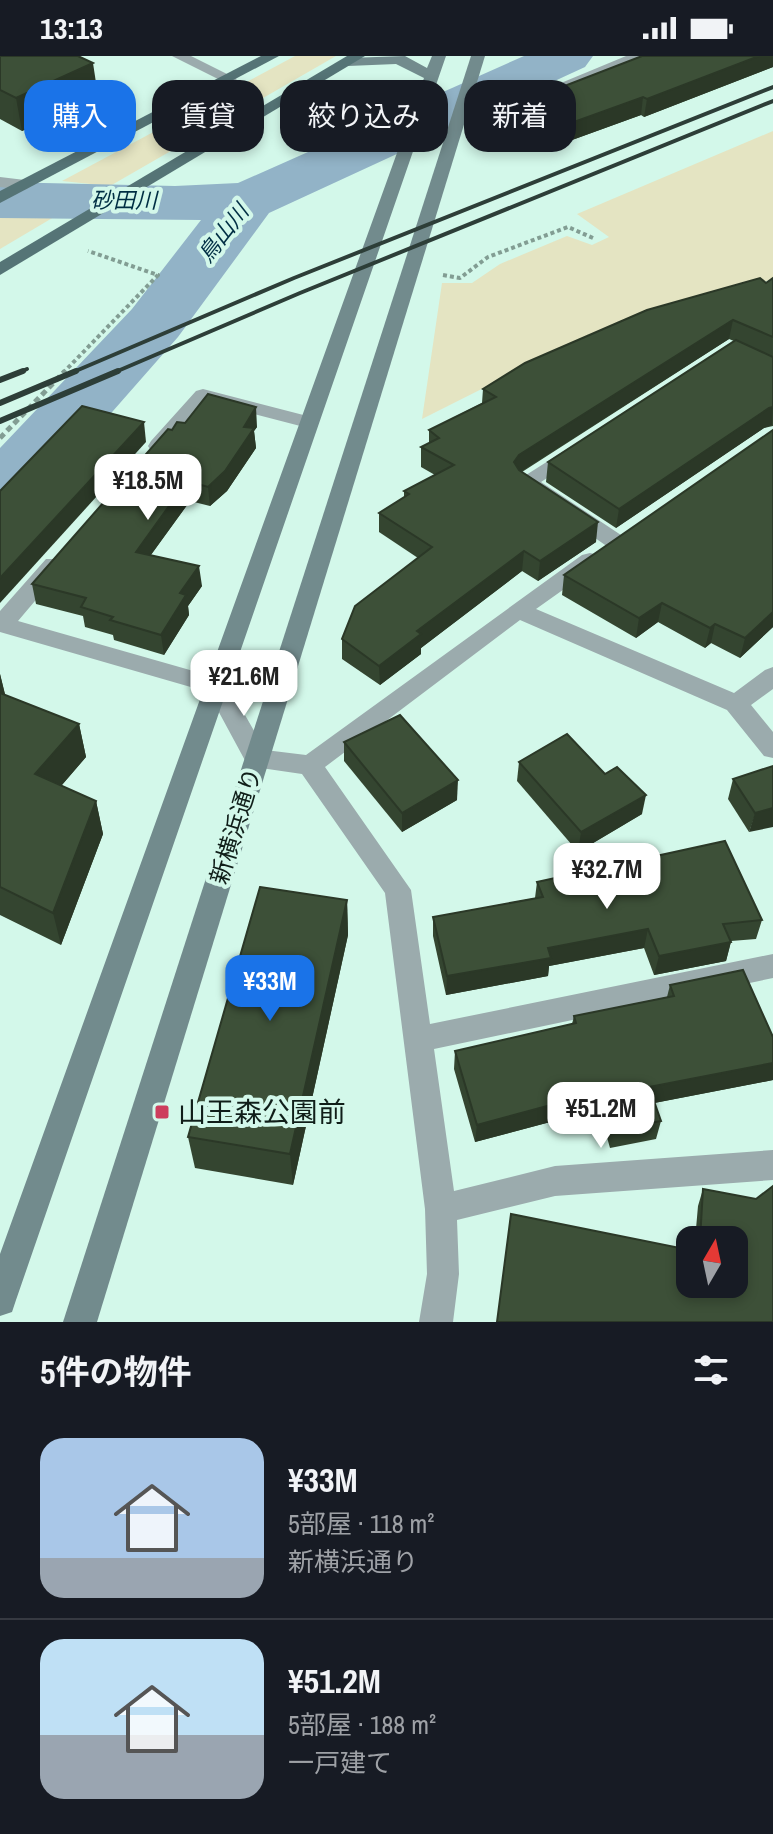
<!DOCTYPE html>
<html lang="ja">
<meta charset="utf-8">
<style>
body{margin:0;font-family:"Archivo Narrow","Noto Sans JP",sans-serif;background:#242831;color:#f1f3f6;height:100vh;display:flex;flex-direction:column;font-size:30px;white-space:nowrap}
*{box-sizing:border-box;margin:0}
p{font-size:26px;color:#9ea1a6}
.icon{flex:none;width:44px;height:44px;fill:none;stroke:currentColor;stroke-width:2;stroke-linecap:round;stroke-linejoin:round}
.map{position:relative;height:1266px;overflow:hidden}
.details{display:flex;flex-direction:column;background:#171b24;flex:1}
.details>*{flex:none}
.top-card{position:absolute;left:24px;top:24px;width:726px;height:72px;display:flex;gap:16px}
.needle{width:52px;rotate:9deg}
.buttons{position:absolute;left:676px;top:1170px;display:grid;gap:16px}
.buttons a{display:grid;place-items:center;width:72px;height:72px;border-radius:16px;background:#171b24;box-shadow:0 4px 12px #0003;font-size:40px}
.price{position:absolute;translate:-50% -68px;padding:0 18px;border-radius:16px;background:#fff;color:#222;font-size:26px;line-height:52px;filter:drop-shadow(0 2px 4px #0008)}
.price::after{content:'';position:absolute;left:50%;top:48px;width:24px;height:18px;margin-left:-12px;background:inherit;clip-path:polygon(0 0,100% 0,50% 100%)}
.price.selected{background:#1a73e8;color:#fff}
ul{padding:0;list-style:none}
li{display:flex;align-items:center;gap:24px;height:200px;padding:0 40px}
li+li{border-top:2px solid #363941}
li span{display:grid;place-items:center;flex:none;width:224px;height:160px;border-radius:24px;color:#555}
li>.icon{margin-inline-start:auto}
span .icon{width:96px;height:96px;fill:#fffc;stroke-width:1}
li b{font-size:34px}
h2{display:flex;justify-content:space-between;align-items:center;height:96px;padding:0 40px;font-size:34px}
.tag{padding:0 28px;border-radius:24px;background:#171b24;box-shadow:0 4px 12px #0003;font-size:28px;line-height:72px}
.tag.selected{background:#1a73e8;color:#fff}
.status{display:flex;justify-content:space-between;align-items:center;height:56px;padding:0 40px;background:#171b24;direction:ltr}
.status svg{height:22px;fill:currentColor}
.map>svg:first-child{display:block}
.green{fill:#e4e4c2}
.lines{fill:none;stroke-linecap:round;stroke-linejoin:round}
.river{fill:#92b3c7;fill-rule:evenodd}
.path-far1{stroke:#829d93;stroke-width:4;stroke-dasharray:4 3;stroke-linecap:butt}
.path{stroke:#829d93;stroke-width:5;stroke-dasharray:6 4;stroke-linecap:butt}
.lane{fill:#9babad;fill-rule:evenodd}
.street{fill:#9babad;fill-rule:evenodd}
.secondary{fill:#728b8d;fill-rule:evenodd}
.primary{fill:#557476;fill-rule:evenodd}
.rail-far1{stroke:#2d3e38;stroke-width:4}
.rail{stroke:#2d3e38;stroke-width:6}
.wall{fill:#344530}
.shaded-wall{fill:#2b3827}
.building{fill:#3d5038;stroke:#2b3827;stroke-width:2}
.poi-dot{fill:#cd3d5d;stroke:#d3f8ea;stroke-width:3}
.labels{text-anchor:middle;stroke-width:8;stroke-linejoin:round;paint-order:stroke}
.far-water-label{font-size:22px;font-style:italic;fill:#002e43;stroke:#d3f8ea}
.street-label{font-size:24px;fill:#101e19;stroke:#d3f8ea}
.near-poi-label{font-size:28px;fill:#101e19;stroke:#d3f8ea;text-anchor:start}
</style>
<div class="status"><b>13:13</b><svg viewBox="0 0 49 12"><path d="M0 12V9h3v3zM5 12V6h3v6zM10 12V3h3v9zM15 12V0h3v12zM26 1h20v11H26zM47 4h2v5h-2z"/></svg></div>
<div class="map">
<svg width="773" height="1266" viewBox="0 0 773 1266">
<rect width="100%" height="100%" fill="#d3f8ea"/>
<g class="green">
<path d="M295 0H336L110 130 62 125Z"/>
<path d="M773 75V223L587 280 422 363 442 227H472L500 208 567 180 592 189 609 181 577 158Z"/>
<path d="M5 157 54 161 0 193V160Z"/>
</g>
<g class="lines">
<path class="river" d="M524 0H593L585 11 269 157 178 281 26 454 0 461V392L132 253 201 164 0 162V126L175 130 238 127Z"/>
<g class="path-far1">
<path d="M443 219 460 222 488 201 568 171 593 182"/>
<path d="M63 317 158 219 88 195"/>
</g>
<path class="path" d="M0 382 65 315"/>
<path class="lane" d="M626 0H646L503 60 497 62 489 57Z"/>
<g class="street">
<path d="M172 0H191L237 23 229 28 224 26Z"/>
<path d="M0 121 25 124 33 129 25 134 0 131Z"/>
<path d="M203 333 315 362 318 366 308 372 207 346 165 395H151L148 390 151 385 196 335Z"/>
<path d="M575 388 582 389 585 394 582 399 541 426 624 481 627 486 624 491H608L515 426Z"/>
<path d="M590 497 598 499 601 504 598 509 536 553 734 637 765 614 773 611V633L751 649 773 676V702L764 700 727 654 520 564 325 711 411 834 430 968 773 898V922L434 993 454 1135 555 1110 773 1094V1124L555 1140 457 1164 459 1218 453 1266H419L427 1218 425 1153 385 837 302 718 248 710 208 636 0 576V555L46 503H62L65 508 62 513 18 565 225 624 265 694 306 699 582 499Z"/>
</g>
<g class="secondary">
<path d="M405 0 427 12 432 0H446L16 1244 12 1256 0 1260V1198L424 22 396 8 348 10 341 6 348 2Z"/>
<path d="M471 0H485L97 1266H63Z"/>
</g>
<g class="primary">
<path d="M261 0H279L0 147V135Z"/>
<path d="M347 0H365L0 219V206Z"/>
</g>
<g class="rail-far1">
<path d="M18 317 27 313"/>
<path d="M71 317 294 222 773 31"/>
<path d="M113 317 300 237 773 45"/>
</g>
<g class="rail">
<path d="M0 324 23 315"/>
<path d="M0 347 76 315"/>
<path d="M0 365 118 315"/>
</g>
</g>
<g class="wall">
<path d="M0 0 98 40 22 75 0 63Z"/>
<path d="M773 0V11L644 61 641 59 572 84 535 60 536 41Z"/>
<path d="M773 222V370L764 372 616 472 546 426 548 406 734 285 729 283 522 416 596 486 538 525 522 515 421 592V598L380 629 342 603V583L418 502 379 476V457L404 441V435L435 419 421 411V391L429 387V374L482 347 483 333 766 227Z"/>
<path d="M185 367 257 371 254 375 256 392 227 435 210 450 190 445 151 499 202 530 188 550 189 559 164 599 114 584 113 579 85 571 83 560 36 548 32 528 172 374Z"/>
<path d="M773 374V571L740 602 711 587 705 592 658 566 636 582 562 539 564 519Z"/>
<path d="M0 618 5 639 79 668 86 701 61 730 96 745 103 778 61 889 0 859Z"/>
<path d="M344 686 457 744 402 776 344 705Z"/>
<path d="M519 706 642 758 578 796 517 725Z"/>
<path d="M773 710 749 776 728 743 733 723Z"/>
<path d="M537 826 762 864 756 883 731 885 726 905 654 919 644 892 549 910 548 920 446 939 433 880V861L535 842Z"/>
<path d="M347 844 348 879 293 1129 195 1112 188 1081Z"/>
<path d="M670 929 773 1024 654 1047 661 1065 656 1083 610 1092 599 1053 475 1086 454 1013 455 995 572 968 574 960 667 941Z"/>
<path d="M773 1130V1266H497L511 1158 690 1194V1228H734V1184H695L698 1150 703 1133 756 1143Z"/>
</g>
<g class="shaded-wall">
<path d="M759 0H773V11L644 61 647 43Z"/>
<path d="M93 7 98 40 22 75 16 42Z"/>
<path d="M643 41 641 59 572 84 574 66Z"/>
<path d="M733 264 729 283 517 418 514 406 519 399Z"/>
<path d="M256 351 257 371 254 375 256 392 227 435 210 450 208 431Z"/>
<path d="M773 351 772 369 764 372 616 472 619 453 769 352Z"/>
<path d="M144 366 146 386 0 547V522Z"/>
<path d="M187 425 190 445 139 515 136 496Z"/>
<path d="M598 466 596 486 538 525 540 505Z"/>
<path d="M524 495 522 515 421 592V598L380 629 379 610 417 575Z"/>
<path d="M199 510 202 530 188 550 189 559 164 599 161 579 180 537Z"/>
<path d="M662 547 658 566 636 582 639 562Z"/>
<path d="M773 556V571L740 602 745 582Z"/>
<path d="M715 568 711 587 705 592 710 572Z"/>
<path d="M0 618 5 638 0 650Z"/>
<path d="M79 668 86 701 43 751 35 718Z"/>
<path d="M458 724 457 744 402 776V757Z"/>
<path d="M646 739 642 758 578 796 581 776Z"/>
<path d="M96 745 103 778 61 889 53 857Z"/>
<path d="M773 752V771L749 776 755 757Z"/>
<path d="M347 844 348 879 293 1129 290 1098Z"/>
<path d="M648 873 644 892 549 910 548 920 446 939 447 920 548 892Z"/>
<path d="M731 886 726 905 654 919 659 900Z"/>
<path d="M773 1007V1024L644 1049 649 1031Z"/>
<path d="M603 1035 599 1053 475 1086 477 1069Z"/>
</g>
<g class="building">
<path d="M0 0H78L93 7 16 42 0 34Z"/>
<path d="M642 0H759L647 43 643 41 574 66 536 41Z"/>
<path d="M760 222 766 227 773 222V281L733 264 519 399 514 406 519 414 598 466 540 505 524 495 417 575 421 578 379 610 342 583 355 550 432 491 379 457 409 438 404 435 454 409 421 391 439 382 429 374 496 341 483 333 525 307 647 254Z"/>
<path d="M736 284 773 301V351L769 352 619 453 548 406Z"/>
<path d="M208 338 256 351 244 371 254 372 225 415 208 431 187 425 136 496 199 510 180 537 186 539 161 579 110 564 113 561 81 551 86 542 32 528 168 373 172 374 177 366 185 367Z"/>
<path d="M82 350 144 366 0 522V435Z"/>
<path d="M773 374V556L745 582 715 568 710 572 662 547 639 562 564 519Z"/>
<path d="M0 637 79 668 35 718 96 745 53 857 0 831Z"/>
<path d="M400 659 458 724 402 757 344 686Z"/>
<path d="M567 678 605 718 617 711 646 739 581 776 519 706Z"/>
<path d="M773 710V752L755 757 733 723Z"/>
<path d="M725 785 762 864 723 868 731 886 659 900 648 873 548 892 551 902 447 920 433 861 543 841 537 826Z"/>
<path d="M260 831 347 844 290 1098 188 1081Z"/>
<path d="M743 914 773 981V1007L649 1031 661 1065 614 1074 603 1035 477 1069 455 995 576 967 574 960 674 940 670 929Z"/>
<path d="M773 1130V1266H497L511 1158 690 1194V1228H734V1184H700L703 1133 756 1143Z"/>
</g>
<rect class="poi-dot" x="154" y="1048" width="16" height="16" rx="4"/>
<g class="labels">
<g class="far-water-label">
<text x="124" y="152">砂田川</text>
<text transform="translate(223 177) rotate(-52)" y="8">鳥山川</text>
</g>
<g class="street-label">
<text transform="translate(236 770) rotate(-73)" y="8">新横浜通り</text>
</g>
<g class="near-poi-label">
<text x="178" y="1066">山王森公園前</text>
</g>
</g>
</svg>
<div class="buttons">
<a><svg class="needle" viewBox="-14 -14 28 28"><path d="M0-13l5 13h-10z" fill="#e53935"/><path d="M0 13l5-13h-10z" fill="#9ea1a6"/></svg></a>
</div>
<b class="price" style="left:148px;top:466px">¥18.5M</b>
<b class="price" style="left:244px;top:662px">¥21.6M</b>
<b class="price" style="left:607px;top:855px">¥32.7M</b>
<b class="price selected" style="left:270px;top:967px">¥33M</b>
<b class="price" style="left:601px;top:1094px">¥51.2M</b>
<div class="top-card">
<a class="tag selected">購入</a>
<a class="tag">賃貸</a>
<a class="tag">絞り込み</a>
<a class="tag">新着</a>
</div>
</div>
<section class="details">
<h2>5件の物件<svg class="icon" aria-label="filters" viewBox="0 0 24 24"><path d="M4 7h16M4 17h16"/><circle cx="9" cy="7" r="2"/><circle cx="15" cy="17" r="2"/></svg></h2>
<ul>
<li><span style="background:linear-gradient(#a9c7e8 75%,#9aa5b1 0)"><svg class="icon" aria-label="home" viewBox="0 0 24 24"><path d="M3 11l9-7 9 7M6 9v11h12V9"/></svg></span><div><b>¥33M</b><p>5部屋 · 118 m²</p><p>新横浜通り</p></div></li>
<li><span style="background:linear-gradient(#bfe0f5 60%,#9aa5b1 0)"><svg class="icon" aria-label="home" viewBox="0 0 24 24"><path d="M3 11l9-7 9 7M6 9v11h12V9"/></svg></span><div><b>¥51.2M</b><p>5部屋 · 188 m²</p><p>一戸建て</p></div></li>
</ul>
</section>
